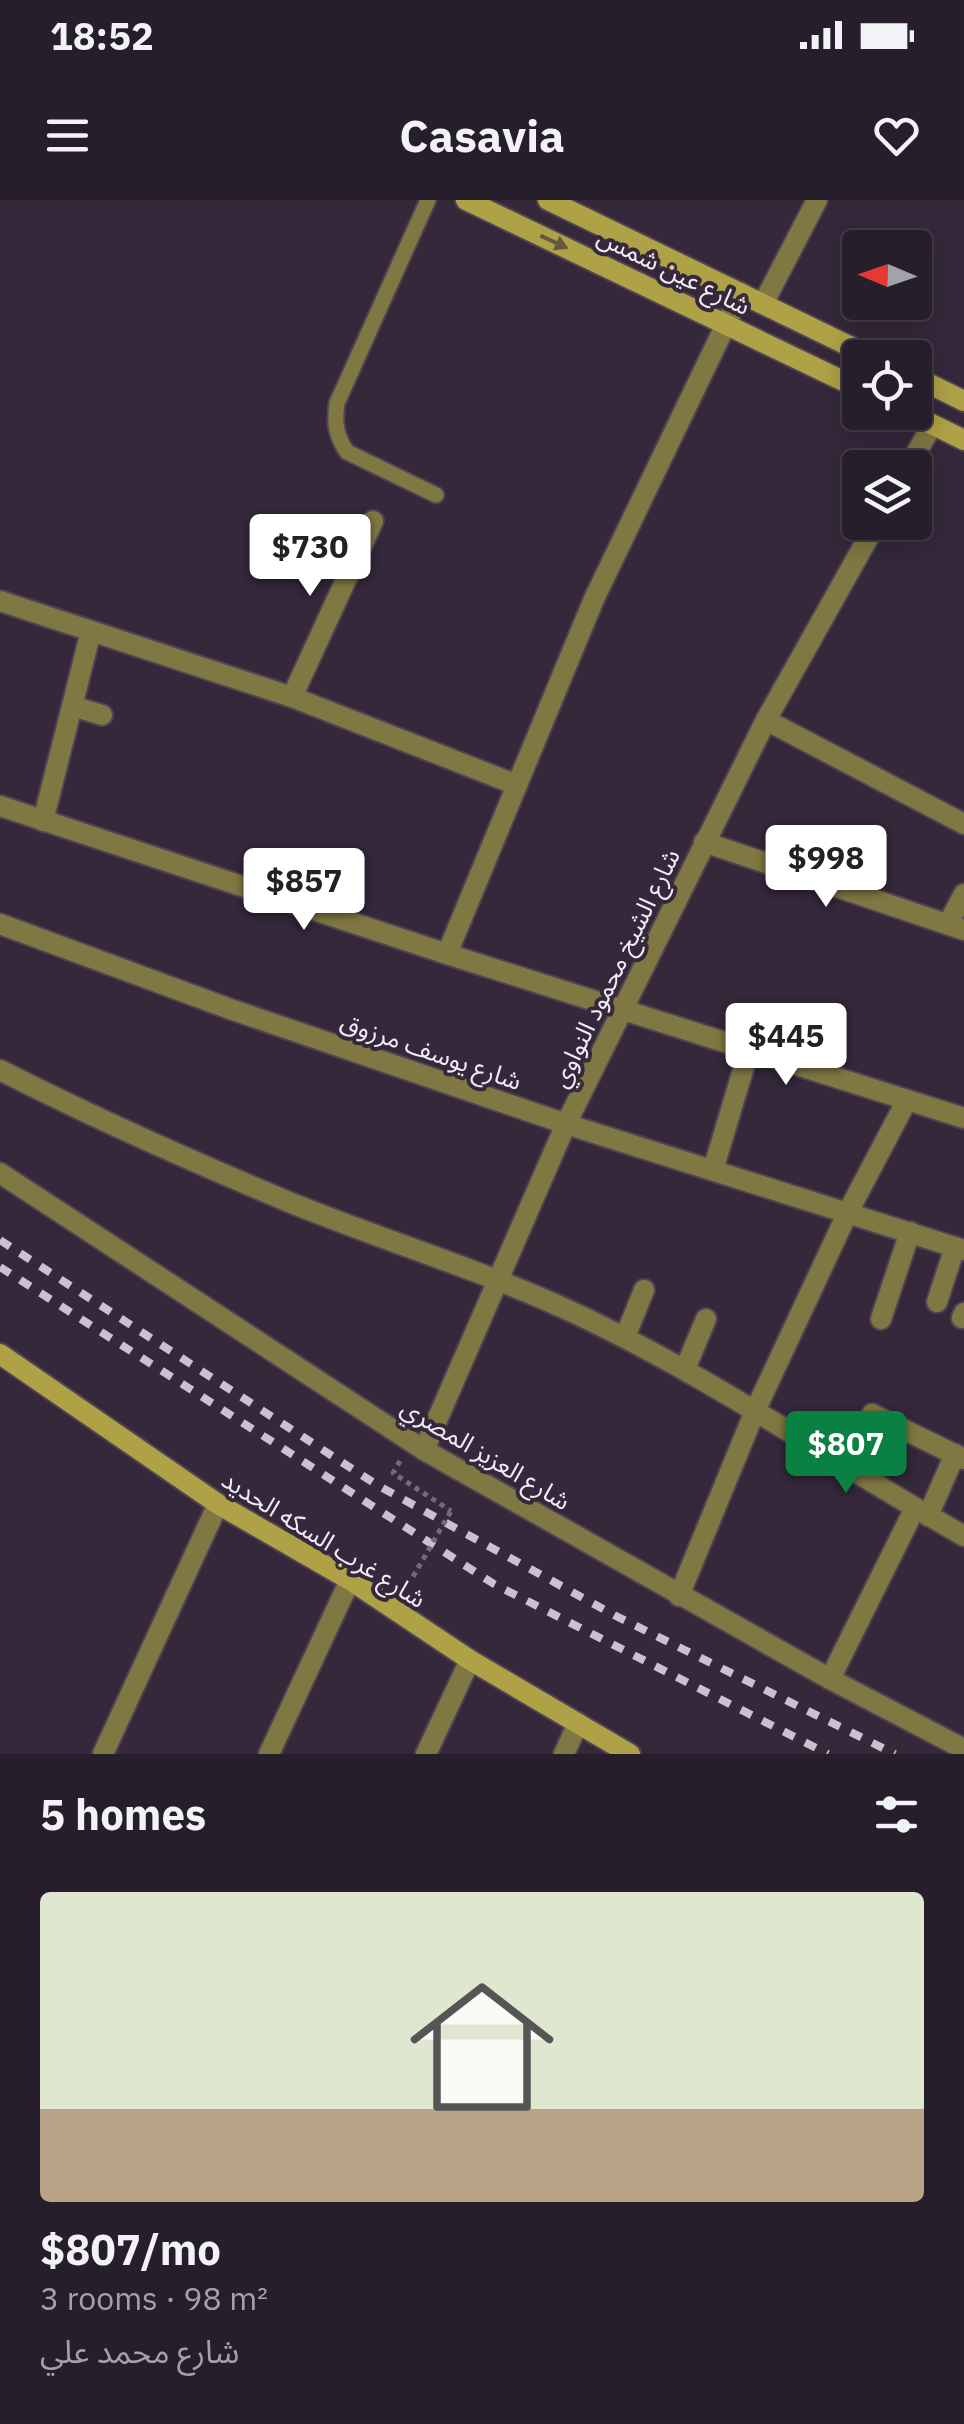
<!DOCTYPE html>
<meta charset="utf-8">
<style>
body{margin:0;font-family:"IBM Plex Sans","Noto Sans Arabic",sans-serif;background:#332b38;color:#f1f3f6;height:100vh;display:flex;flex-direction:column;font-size:38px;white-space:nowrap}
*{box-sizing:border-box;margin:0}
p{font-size:32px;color:#a4a2a9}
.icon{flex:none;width:55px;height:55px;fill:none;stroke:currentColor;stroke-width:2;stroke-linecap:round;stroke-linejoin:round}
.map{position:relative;height:1554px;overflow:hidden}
.drawer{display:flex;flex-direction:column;background:#271e2c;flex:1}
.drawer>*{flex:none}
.needle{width:65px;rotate:272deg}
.tools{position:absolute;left:842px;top:30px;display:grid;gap:20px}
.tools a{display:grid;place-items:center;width:90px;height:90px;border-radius:10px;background:#271e2c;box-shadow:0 5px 25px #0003,0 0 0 2px #433c48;font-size:50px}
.price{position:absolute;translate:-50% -85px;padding:0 22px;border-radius:10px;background:#fff;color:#222;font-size:32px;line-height:65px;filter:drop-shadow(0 2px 5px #0008)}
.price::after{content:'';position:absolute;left:50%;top:60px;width:30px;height:22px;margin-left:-15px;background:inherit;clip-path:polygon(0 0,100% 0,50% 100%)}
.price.on{background:#0b8043;color:#fff}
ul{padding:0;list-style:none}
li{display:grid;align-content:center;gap:20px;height:530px;padding:0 40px}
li+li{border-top:2px solid #433c48}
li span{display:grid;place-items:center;height:310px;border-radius:10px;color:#555}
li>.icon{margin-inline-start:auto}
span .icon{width:180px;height:180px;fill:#fffc;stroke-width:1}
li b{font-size:42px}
h2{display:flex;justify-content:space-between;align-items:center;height:120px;padding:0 40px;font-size:42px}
.status{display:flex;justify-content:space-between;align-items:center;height:70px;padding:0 50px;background:#271e2c;direction:ltr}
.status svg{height:28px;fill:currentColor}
header{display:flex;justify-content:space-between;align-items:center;height:130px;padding:0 40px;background:#271e2c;font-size:45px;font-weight:800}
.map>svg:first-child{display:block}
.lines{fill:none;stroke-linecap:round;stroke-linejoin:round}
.lane-casing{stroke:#4f4354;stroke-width:19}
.street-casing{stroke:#4f4354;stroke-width:24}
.secondary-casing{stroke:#4f4354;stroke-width:24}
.path{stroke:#746a7a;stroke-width:5;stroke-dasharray:5 5;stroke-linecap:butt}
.lane{stroke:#807842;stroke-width:15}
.street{stroke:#807842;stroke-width:20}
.secondary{stroke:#afa146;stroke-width:20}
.rail{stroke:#cac1cf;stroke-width:8;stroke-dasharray:12 12;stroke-linecap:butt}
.path-bridge{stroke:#746a7a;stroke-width:5;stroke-dasharray:5 5;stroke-linecap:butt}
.oneway{fill:#65583f}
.labels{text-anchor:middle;stroke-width:8;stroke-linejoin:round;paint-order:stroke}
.street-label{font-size:25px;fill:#f2eaf7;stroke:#34283a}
</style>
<div class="status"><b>18:52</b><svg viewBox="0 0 49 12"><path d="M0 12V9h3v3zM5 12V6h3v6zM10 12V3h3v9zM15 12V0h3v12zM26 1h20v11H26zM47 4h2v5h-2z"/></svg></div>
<header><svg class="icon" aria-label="menu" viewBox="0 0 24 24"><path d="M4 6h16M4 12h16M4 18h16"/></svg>Casavia<svg class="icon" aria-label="heart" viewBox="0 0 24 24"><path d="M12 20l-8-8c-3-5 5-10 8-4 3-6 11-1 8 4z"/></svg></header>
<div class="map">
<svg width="964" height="1554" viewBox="0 0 964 1554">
<rect width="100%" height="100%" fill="#34283a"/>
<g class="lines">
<g class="lane-casing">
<path id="lane" d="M428 0 337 203C334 223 336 236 347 252L436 295"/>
</g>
<g class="street-casing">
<g id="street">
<path d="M763 104 817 0"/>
<path d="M908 268 932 225"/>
<path d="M0 401 292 497 517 585"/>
<path d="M292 497 373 321"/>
<path d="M72 506 102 515"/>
<path d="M766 520 964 624"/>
<path d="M0 606 447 754 964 918"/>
<path d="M43 621 91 431"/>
<path d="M704 642 964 730"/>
<path d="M0 724 230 809 566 924 964 1050"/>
<path d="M948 724 964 694"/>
<path d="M447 754 594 399 741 93"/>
<path d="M0 870C94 918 191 961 289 1002 382 1040 479 1069 570 1111 708 1175 833 1262 964 1336"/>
<path d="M713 970 749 850"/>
<path d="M0 973 424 1250 830 1479 964 1549"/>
<path d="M937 1102 955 1047"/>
<path d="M962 1118 964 1113"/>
<path d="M881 1119 910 1032"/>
<path d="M625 1137 644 1090"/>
<path d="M685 1169 706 1119"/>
<path d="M872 1214 964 1259"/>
<path d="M424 1250 566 924 766 520 877 322"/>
<path d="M928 1316 955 1254"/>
<path d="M679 1396 755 1211 848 1012 907 900"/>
<path d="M830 1479 915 1308"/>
<path d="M103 1554 218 1304"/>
<path d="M269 1554 350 1380"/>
<path d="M426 1554 470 1460"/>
<path d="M564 1554 578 1523"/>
</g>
</g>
<g class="secondary-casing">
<g id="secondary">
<path d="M466 0 860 189"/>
<path d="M548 0 874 158"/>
<path d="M915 177 964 201"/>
<path d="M907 212 964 240"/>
<path d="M0 1154 218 1304 350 1380 470 1460 630 1554"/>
</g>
</g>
<path class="path" d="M400 1261 393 1273 451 1311"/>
<use href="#lane" class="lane"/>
<use href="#street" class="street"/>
<use href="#secondary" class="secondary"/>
<g class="rail">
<path d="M0 1040 377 1285 616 1416 895 1554"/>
<path d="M0 1067 494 1384 828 1554"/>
</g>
<path class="path-bridge" d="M403 1394 451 1311"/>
</g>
<defs><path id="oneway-solid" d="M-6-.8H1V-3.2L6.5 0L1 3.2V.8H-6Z" transform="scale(2.5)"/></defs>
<use class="oneway" href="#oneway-solid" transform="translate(554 42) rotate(25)"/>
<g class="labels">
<g class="street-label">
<text transform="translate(674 71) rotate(26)" y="9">شارع عين شمس</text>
<text transform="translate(615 768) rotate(-64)" y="9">شارع الشيخ محمود النواوي</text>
<text transform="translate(431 851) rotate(19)" y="9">شارع يوسف مرزوق</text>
<text transform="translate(486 1254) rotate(31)" y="9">شارع العزيز المصري</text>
<text transform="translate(324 1339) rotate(32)" y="9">شارع غرب السكه الحديد</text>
</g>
</g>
</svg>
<div class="tools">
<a><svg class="needle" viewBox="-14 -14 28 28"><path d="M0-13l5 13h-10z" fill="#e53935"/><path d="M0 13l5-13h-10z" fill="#a4a2a9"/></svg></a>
<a><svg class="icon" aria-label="locate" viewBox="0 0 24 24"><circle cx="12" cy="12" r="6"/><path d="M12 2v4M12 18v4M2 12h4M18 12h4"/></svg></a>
<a><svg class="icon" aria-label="layers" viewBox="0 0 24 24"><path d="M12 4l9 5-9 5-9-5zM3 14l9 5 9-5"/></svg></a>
</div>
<b class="price" style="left:310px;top:399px">$730</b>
<b class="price" style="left:826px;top:710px">$998</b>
<b class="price" style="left:304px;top:733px">$857</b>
<b class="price" style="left:786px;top:888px">$445</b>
<b class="price on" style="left:846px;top:1296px">$807</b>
</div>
<section class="drawer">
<h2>5 homes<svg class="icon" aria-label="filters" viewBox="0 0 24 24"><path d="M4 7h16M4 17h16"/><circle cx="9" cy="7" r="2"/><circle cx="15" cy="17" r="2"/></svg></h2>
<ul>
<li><span style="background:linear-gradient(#dfe7d0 70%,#b9a48a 0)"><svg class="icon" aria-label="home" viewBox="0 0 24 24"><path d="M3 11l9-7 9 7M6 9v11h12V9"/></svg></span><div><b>$807/mo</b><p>3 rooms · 98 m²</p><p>شارع محمد علي</p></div></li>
</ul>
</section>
